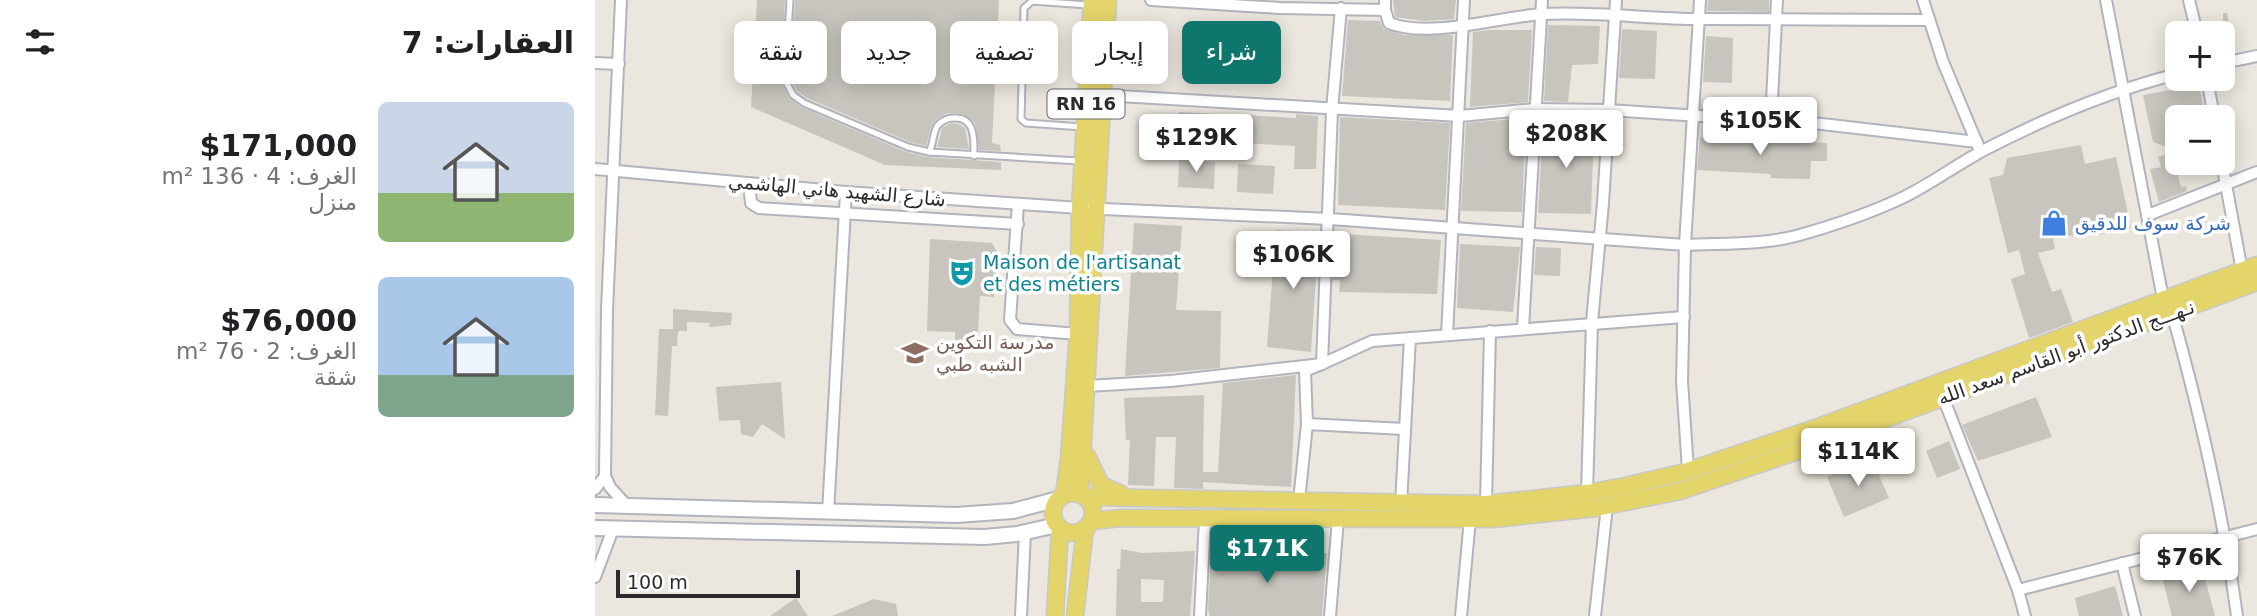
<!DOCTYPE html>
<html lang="ar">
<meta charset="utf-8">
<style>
body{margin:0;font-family:"DejaVu Sans","Noto Sans Arabic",sans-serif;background:#f2f2f2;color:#202124;direction:rtl;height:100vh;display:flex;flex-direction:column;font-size:26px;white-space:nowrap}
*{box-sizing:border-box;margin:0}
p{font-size:23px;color:#757577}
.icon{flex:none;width:38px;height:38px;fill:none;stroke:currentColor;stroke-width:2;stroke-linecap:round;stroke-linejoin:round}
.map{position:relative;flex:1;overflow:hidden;direction:ltr}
.sheet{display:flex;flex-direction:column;background:#fff;width:595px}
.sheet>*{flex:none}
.top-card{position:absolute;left:21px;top:21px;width:665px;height:63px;direction:rtl;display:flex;gap:14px}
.tools{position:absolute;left:1570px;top:21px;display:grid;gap:14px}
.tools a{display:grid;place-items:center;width:70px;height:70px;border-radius:10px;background:#fff;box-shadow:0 4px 18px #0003;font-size:35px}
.scale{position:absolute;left:21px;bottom:18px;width:184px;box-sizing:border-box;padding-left:7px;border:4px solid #2b2b2b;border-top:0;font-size:19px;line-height:24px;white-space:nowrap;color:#2b2b2b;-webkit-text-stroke:5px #fff;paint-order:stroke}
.price{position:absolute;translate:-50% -60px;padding:0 16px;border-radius:7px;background:#fff;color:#222;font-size:23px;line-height:46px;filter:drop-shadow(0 2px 4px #0008)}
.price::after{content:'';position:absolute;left:50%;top:42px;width:21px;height:16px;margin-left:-10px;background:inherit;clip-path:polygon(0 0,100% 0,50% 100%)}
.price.current{background:#0f766e;color:#fff}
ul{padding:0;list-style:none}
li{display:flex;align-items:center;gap:21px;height:175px;padding:0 21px}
li span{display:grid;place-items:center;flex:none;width:196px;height:140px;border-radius:10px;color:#555}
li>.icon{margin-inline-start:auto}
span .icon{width:84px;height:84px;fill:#fffc;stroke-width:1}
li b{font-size:30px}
h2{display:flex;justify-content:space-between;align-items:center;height:84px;padding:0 21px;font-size:30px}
.tag{padding:0 24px;border-radius:10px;background:#fff;box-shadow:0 4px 18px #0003;font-size:24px;line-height:63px}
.tag.current{background:#0f766e;color:#fff}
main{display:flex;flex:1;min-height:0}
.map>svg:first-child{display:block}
.building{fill:#c7c5bd;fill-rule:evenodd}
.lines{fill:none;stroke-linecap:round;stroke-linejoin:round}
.service-casing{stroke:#b2b3bd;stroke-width:9}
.minor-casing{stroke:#b2b3bd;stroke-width:14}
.secondary-casing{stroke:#b2b3bd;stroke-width:18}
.primary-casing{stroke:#c8c8c8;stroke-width:19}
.service{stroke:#fff;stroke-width:5}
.minor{stroke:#fff;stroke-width:10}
.secondary{stroke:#fff;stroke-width:14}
.primary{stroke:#e4d56a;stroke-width:16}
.labels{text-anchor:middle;stroke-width:7;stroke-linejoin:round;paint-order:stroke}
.shield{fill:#fff;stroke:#6b6b6b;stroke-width:2}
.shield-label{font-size:18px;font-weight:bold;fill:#2b2b2b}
.street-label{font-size:19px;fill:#2b2b2b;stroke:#fff}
.shop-label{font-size:19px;fill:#366cbe;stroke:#fff;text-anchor:start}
.culture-label{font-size:19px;fill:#0d838f;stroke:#fff;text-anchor:start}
.education-label{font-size:19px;fill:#785e54;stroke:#fff;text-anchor:start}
</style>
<main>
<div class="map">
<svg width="1662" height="616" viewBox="0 0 1662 616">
<rect width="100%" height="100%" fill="#ebe7de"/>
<g class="building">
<path d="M162 0H190L185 80 194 98 206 107 311 152 333 157 406 162V170L290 165 156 107Z"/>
<path d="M200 0H404L397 143 405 145 406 151 384 150 380 123 367 114 352 113 341 120 335 130 331 146 315 142 212 98 202 91 195 79Z"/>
<path d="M798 0H861L859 19 829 21 800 17Z"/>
<path d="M1113 0H1174V12L1112 11Z"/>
<path d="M1628 13H1632L1640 52 1628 55Z"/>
<path d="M753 20 785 21 789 29 809 35H858L855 101 747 96Z"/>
<path d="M953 25 1005 26 1003 64 977 65 973 102 949 101Z"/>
<path d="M1027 29 1062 31 1060 79 1024 78Z"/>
<path d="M895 30H937L933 102 875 107 878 32Z"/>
<path d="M1111 36 1138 38 1137 83 1108 82Z"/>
<path d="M1604 85 1610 117H1596L1595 111 1570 116 1577 136 1574 148 1558 142 1548 95Z"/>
<path d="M584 112 621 114 620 141 583 139Z"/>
<path d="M701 114 723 116 721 169H699L700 146 648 143 649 115 701 118Z"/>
<path d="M745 117 855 123 850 210 743 205Z"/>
<path d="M931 118 927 212 866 211 871 123Z"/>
<path d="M356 123 364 124 370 128 374 149 342 147 347 128Z"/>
<path d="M948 125 999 126 996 214 943 213Z"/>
<path d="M1105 137 1232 143V161H1216L1215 179 1176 178V174L1102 170Z"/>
<path d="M1486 145 1490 164 1521 157 1536 228 1497 236 1495 232 1458 239 1460 249 1443 253 1457 292 1466 289 1478 322 1434 338 1416 279 1430 274 1424 250 1413 253 1394 178 1408 175 1412 158Z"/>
<path d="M1577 153 1586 187 1591 186 1592 191 1564 202 1555 169 1566 167 1563 157Z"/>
<path d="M584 159 620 162 619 189 583 187Z"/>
<path d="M643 164 680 166 678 194 642 192Z"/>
<path d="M539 223 587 226 581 310 626 311 625 368 530 376Z"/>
<path d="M681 230 724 233 716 352 672 347Z"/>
<path d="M748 234 846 240 842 294 744 292 745 280H738L739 247 747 248Z"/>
<path d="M335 239 397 243 403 253 399 297 385 296 382 347 360 346V332L332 331Z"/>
<path d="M865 244 925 247 918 312 862 308Z"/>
<path d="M941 247 966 248 965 276 939 275Z"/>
<path d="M78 309 137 313 136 325 114 327 115 323 92 322V331H83L82 346H77L73 416 60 415 64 329H78Z"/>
<path d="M701 375 696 487 608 482V489L579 488 581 437H561L559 486 533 485 535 440H531L529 398 609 395 608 472H623L628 383Z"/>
<path d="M186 382 190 439 167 424 158 437 146 434 145 420 124 421 121 387Z"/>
<path d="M1441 397 1457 437 1383 461 1367 425Z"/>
<path d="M1354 441 1365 469 1342 478 1331 451Z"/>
<path d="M1277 459 1294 498 1249 517 1232 477Z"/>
<path d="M526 549 547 553 600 551 595 616H521L522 569H525ZM546 579 569 580 568 602H546Z"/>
<path d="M702 553H732L727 616H615L613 609 616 554 702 557Z"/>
<path d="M1607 567 1620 616H1577L1567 577Z"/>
<path d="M1520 586 1528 616H1484L1480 598Z"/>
<path d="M201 598 213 616H175Z"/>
<path d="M279 599 301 604 303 616H237Z"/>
</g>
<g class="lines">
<g class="service-casing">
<g id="service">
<path d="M195 0 190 80 198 95 209 103 313 147 334 152 484 161"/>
<path d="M487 127 431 123 426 119 429 8 437 1 493 5"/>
<path d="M334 152C339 144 337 133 343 125 347 121 352 118 358 118 381 116 379 141 379 156"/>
</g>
</g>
<g class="minor-casing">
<g id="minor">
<path d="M26 0 12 310 10 476 15 487 32 506"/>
<path d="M556 0 685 8 790 10V0"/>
<path d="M1105 0 1090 245C1126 243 1166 245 1201 236 1237 226 1273 214 1307 198 1336 184 1361 165 1389 150 1451 118 1515 91 1582 74"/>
<path d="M1328 0 1348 62 1384 148"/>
<path d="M1511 0 1568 299"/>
<path d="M1594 0 1602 33"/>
<path d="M790 10 794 23C834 39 904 17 947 14 1000 11 1053 19 1106 19 1182 20 1258 19 1334 20"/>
<path d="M0 63 24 64"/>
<path d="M1628 63 1662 56"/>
<path d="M1612 79 1619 117"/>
<path d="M507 95 865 116 940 109 1013 110 1227 124 1382 142"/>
<path d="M1176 121 1182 0"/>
<path d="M1627 163 1647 271"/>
<path d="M0 169 251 192 485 208 735 219 1090 245 1087 381 1093 470"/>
<path d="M154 183 156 203 164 208 423 224"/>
<path d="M423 204 415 320 422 329 483 334"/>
<path d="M1553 215 1662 172"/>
<path d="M1577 313C1605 413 1628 513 1642 616"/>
<path d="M928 328 947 0"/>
<path d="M852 335 869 0"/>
<path d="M493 386 576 381 727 364 777 341 1089 317"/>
<path d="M1348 397 1423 590 1430 616"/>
<path d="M712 424 809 429"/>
<path d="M0 489 10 476"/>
<path d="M992 493 997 322 1008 203 1021 0"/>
<path d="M704 501 712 424 710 371 727 364 737 110 746 8"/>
<path d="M806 504 815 338"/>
<path d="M891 504 895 331"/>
<path d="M233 513 251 192"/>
<path d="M1527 563 1540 616"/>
<path d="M0 577 18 529"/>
<path d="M1423 590 1662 529"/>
<path d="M426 616 430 532"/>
<path d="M605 616 610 519"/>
<path d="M735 616 743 519"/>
<path d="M866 616 875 519"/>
<path d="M1000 616 1012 506"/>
</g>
</g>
<g class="secondary-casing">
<g id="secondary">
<path d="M0 505 361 515 418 511 463 499"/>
<path d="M0 528 390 537 422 534 462 525"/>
</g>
</g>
<g class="primary-casing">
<g id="primary">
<path d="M492 456 506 485 526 494"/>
<circle cx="478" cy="513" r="20"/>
<path d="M485 494 513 0"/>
<path d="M469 495 474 458 483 334 485 208 497 0"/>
<path d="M490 497 891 504 992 493 1030 486 1086 473 1226 426 1662 265"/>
<path d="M496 521 526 518 899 519 1001 508 1085 491 1209 449 1662 282"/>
<path d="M460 616 465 528"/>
<path d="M480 616 490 528"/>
</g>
</g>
<use href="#service" class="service"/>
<use href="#minor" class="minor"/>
<use href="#secondary" class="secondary"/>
<use href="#primary" class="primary"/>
</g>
<defs>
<g id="shop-bare" transform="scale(2.1)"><path d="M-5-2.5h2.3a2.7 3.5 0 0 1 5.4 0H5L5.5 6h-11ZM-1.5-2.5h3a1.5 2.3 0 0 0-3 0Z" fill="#3f7fe0" stroke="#fff" stroke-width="2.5" paint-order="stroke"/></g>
<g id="theatre-bare" transform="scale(2.1)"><path d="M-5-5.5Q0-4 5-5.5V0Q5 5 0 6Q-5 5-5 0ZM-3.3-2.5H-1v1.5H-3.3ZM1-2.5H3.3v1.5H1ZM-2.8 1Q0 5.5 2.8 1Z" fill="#0f9aa8" stroke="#fff" stroke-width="2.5" paint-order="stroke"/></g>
<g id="school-bare" transform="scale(2.1)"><path d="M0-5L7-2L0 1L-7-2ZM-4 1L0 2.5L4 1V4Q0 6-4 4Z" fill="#8d6e63" stroke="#fff" stroke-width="2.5" paint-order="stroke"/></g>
</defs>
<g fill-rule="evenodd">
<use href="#shop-bare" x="1459" y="223"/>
<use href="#theatre-bare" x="367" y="273"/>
<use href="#school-bare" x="320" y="353"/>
</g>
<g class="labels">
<rect class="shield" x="452.5" y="89.5" width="77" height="29" rx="5"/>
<g class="shield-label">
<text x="491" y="110">RN 16</text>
</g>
<g class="street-label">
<text transform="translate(242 190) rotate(5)" y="7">شارع الشهيد هاني الهاشمي</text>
<text transform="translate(1471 352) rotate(-20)" y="7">نـهـــج الدكتور أبو القاسم سعد الله</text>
</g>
<g class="shop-label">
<text x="1480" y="230">شركة سوف للدقيق</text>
</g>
<g class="culture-label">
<text x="388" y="269">Maison de l'artisanat<tspan x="388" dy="22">et des métiers</tspan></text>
</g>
<g class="education-label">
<text x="341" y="349">مدرسة التكوين<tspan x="341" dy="22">الشبه طبي</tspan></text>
</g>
</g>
</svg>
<div class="tools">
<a>+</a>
<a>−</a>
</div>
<div class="scale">100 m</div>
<b class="price" style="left:1165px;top:157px">$105K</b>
<b class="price" style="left:971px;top:170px">$208K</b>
<b class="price" style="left:601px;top:174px">$129K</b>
<b class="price" style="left:698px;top:291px">$106K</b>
<b class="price" style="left:1263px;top:488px">$114K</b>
<b class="price current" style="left:672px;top:585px">$171K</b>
<b class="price" style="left:1594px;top:594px">$76K</b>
<div class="top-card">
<a class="tag current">شراء</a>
<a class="tag">إيجار</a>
<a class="tag">تصفية</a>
<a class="tag">جديد</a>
<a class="tag">شقة</a>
</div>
</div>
<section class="sheet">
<h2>العقارات: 7<svg class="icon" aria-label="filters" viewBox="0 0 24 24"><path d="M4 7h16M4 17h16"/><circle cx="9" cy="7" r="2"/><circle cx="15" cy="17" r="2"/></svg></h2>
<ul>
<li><span style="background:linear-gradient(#c9d6e8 65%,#8fb573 0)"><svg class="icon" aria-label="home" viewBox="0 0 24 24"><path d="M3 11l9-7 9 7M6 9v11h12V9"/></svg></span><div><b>$171,000</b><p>الغرف: 4 · 136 m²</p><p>منزل</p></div></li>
<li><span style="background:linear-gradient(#a9c7e8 70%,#7fa58c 0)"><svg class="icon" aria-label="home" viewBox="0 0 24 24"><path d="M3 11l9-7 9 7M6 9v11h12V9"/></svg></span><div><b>$76,000</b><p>الغرف: 2 · 76 m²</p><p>شقة</p></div></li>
</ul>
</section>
</main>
